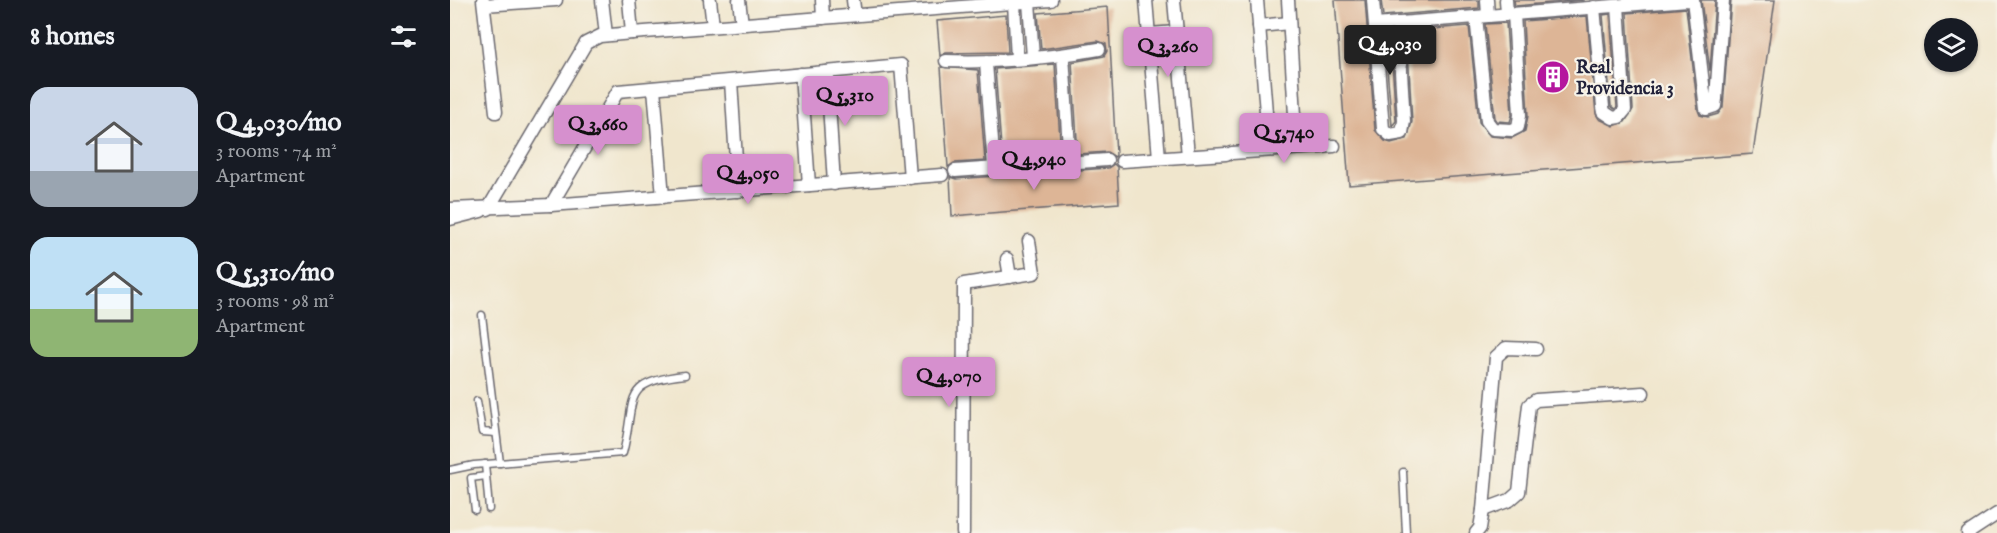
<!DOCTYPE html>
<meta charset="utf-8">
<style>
body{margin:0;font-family:"IM FELL English",serif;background:#242831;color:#f1f3f6;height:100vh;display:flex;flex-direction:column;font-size:22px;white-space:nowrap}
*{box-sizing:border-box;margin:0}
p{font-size:20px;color:#9ea1a6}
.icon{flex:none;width:33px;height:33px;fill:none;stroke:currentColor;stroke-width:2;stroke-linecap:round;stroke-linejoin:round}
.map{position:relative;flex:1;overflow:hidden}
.panel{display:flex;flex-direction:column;background:#171b24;width:450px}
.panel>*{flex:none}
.tools{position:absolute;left:1474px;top:18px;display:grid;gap:12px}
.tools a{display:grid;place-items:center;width:54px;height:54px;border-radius:50%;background:#171b24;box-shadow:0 2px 4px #0004;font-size:30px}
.price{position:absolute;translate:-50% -51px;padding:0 14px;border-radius:6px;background:#d690ce;color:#111;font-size:20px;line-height:39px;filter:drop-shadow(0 2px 3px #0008)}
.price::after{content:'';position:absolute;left:50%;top:36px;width:18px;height:14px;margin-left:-9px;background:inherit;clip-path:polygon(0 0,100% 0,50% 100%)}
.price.selected{background:#222;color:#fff}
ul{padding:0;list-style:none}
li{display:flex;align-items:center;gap:18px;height:150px;padding:0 30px}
li span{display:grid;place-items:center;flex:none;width:168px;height:120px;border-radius:18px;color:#555}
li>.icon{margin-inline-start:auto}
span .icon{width:72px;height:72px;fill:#fffc;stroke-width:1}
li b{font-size:26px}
h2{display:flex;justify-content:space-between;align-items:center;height:72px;padding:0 30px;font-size:26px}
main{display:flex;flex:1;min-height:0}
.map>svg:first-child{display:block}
.building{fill:#ddb596}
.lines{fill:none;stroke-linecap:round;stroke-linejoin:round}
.service-casing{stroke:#6a676e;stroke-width:9}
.minor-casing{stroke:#6a676e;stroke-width:15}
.service{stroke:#fff;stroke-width:6}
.minor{stroke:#fff;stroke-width:12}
.labels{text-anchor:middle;stroke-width:4.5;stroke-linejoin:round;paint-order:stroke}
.poi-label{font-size:18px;font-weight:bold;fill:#22223b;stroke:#f7f3e8;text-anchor:start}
</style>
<main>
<section class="panel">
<h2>8 homes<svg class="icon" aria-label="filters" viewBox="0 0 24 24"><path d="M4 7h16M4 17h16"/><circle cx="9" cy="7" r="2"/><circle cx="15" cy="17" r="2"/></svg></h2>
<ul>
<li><span style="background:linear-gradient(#c9d6e8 70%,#9aa5b1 0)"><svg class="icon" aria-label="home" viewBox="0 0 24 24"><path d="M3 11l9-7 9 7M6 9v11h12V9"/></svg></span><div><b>Q 4,030/mo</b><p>3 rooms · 74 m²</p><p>Apartment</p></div></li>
<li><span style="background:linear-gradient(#bfe0f5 60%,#8fb573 0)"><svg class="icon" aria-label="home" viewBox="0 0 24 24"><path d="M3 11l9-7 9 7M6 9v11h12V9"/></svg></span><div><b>Q 5,310/mo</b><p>3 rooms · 98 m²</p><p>Apartment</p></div></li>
</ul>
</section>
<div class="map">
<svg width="1547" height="533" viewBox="0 0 1547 533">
<rect width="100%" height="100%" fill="#f7f3e8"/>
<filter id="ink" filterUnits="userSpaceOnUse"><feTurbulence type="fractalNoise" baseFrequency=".0167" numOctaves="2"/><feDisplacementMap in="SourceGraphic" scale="12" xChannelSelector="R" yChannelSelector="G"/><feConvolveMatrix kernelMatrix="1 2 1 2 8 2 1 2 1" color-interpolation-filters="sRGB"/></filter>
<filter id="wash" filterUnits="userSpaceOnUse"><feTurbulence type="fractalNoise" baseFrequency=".008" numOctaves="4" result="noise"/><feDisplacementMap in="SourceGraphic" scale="24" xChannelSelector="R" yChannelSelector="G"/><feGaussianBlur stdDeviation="1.35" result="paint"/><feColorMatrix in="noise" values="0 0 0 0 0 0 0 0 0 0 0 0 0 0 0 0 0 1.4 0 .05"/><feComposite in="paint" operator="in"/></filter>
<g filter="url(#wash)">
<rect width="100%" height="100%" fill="#f0e6cd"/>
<g id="blocks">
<g class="building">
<path d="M885 0H915L925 130 935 141 941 143 957 139 962 122 957 31 1019 26 1029 122 1040 136 1062 138 1075 131 1078 116 1073 21 1137 16 1146 114 1149 119 1164 126 1175 122 1183 109 1177 13 1236 8 1248 110 1250 115 1258 117 1268 114 1273 107 1281 0H1325L1303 154 899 185Z"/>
<path d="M931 0H1029V8L933 16Z"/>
<path d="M1064 0H1134L1065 6Z"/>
<path d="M1251 0H1265L1260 71Z"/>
<path d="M658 7 666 155 665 157 657 152 628 154 622 62 654 56 657 51 656 44 648 41 591 49 588 13Z"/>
<path d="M1160 14 1167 107 1165 109 1161 106 1153 15Z"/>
<path d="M556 15 558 52 496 53 490 56 487 21Z"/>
<path d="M1056 23 1062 115 1060 122 1047 121 1045 118 1035 24Z"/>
<path d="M940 32 946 121 942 126 934 33Z"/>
<path d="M605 64 611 155 552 159 545 69Z"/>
<path d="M491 67 528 70 535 161 504 163 498 167Z"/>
<path d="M664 164 667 167 669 203 502 216 500 177 506 179 658 168Z"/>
</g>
</g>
</g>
<g filter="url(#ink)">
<use href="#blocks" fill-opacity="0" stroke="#6a676e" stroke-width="1.5"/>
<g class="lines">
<g class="service-casing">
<g id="service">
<path d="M32 315 50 463"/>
<path d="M27 401 32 432 46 433"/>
<path d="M35 464 39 509"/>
<path d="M0 470 24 465 173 453C187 399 169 382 235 375"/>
<path d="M953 472 956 533"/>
<path d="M25 510 21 478 36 476"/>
</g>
</g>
<g class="minor-casing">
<g id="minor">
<path d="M33 0 46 112"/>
<path d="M152 0 156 35"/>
<path d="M179 0 182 33"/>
<path d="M260 0 263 26"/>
<path d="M289 0 292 24"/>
<path d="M372 0 373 18"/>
<path d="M403 0 405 15"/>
<path d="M696 0 709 158"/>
<path d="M724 0 738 156"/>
<path d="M807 0 819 150"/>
<path d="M838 0 847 148"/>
<path d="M923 0 933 129 940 135 952 133 954 121 948 23"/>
<path d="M1037 0 1038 16"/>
<path d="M1056 0 1057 13"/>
<path d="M1243 0 1256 109 1265 106 1266 99 1273 0"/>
<path d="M579 2 583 57"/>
<path d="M564 3 567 59"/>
<path d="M34 5 106 0"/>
<path d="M1144 7 1153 107 1154 112 1163 118 1169 117 1175 110 1168 6"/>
<path d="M1026 17 1037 121 1043 129 1062 130 1068 127 1070 115 1064 14"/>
<path d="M925 25 1238 0"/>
<path d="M809 26 839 23"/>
<path d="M699 34 727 32"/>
<path d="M613 55 620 163"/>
<path d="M496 61C547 63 599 58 649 49"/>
<path d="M536 63 544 167"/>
<path d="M377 72 384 184"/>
<path d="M351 74 359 185"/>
<path d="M281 81 288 191"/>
<path d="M204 88 213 197"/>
<path d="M782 153 884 146"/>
<path d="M672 161 776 154"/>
<path d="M505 171 657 160"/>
<path d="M101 205 168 91 451 65 460 178"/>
<path d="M0 209 101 205 492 175"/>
<path d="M38 209 136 43 150 36 182 33 601 0"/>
<path d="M0 219 31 211"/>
<path d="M557 259 560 277"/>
<path d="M1033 510 1060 500 1069 492 1079 405 1086 400 1193 393"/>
<path d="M513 533 514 284 584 273 579 241"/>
<path d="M1026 533 1030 528 1033 510 1046 357 1056 348 1086 349"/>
<path d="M1518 533 1547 514"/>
</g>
</g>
<use href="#service" class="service"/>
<use href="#minor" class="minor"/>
</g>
</g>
<defs>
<g id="building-disc" transform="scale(1.725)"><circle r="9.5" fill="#b5179e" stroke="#f7f3e8"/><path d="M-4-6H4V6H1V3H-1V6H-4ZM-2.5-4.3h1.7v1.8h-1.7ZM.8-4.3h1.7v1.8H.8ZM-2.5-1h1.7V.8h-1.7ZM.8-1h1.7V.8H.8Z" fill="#fff"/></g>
</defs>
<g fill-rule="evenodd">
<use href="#building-disc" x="1103" y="77"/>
</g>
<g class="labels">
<g class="poi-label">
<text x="1126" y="73">Real<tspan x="1126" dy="21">Providencia 3</tspan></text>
</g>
</g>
</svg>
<div class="tools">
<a><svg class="icon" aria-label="layers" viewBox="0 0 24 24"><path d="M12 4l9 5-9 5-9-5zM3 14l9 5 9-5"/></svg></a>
</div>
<b class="price selected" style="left:940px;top:76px">Q 4,030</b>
<b class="price" style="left:718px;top:78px">Q 3,260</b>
<b class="price" style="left:395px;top:127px">Q 5,310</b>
<b class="price" style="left:148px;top:156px">Q 3,660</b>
<b class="price" style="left:834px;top:164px">Q 5,740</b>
<b class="price" style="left:584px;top:191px">Q 4,940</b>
<b class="price" style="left:298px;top:205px">Q 4,050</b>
<b class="price" style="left:499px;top:408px">Q 4,070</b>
</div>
</main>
